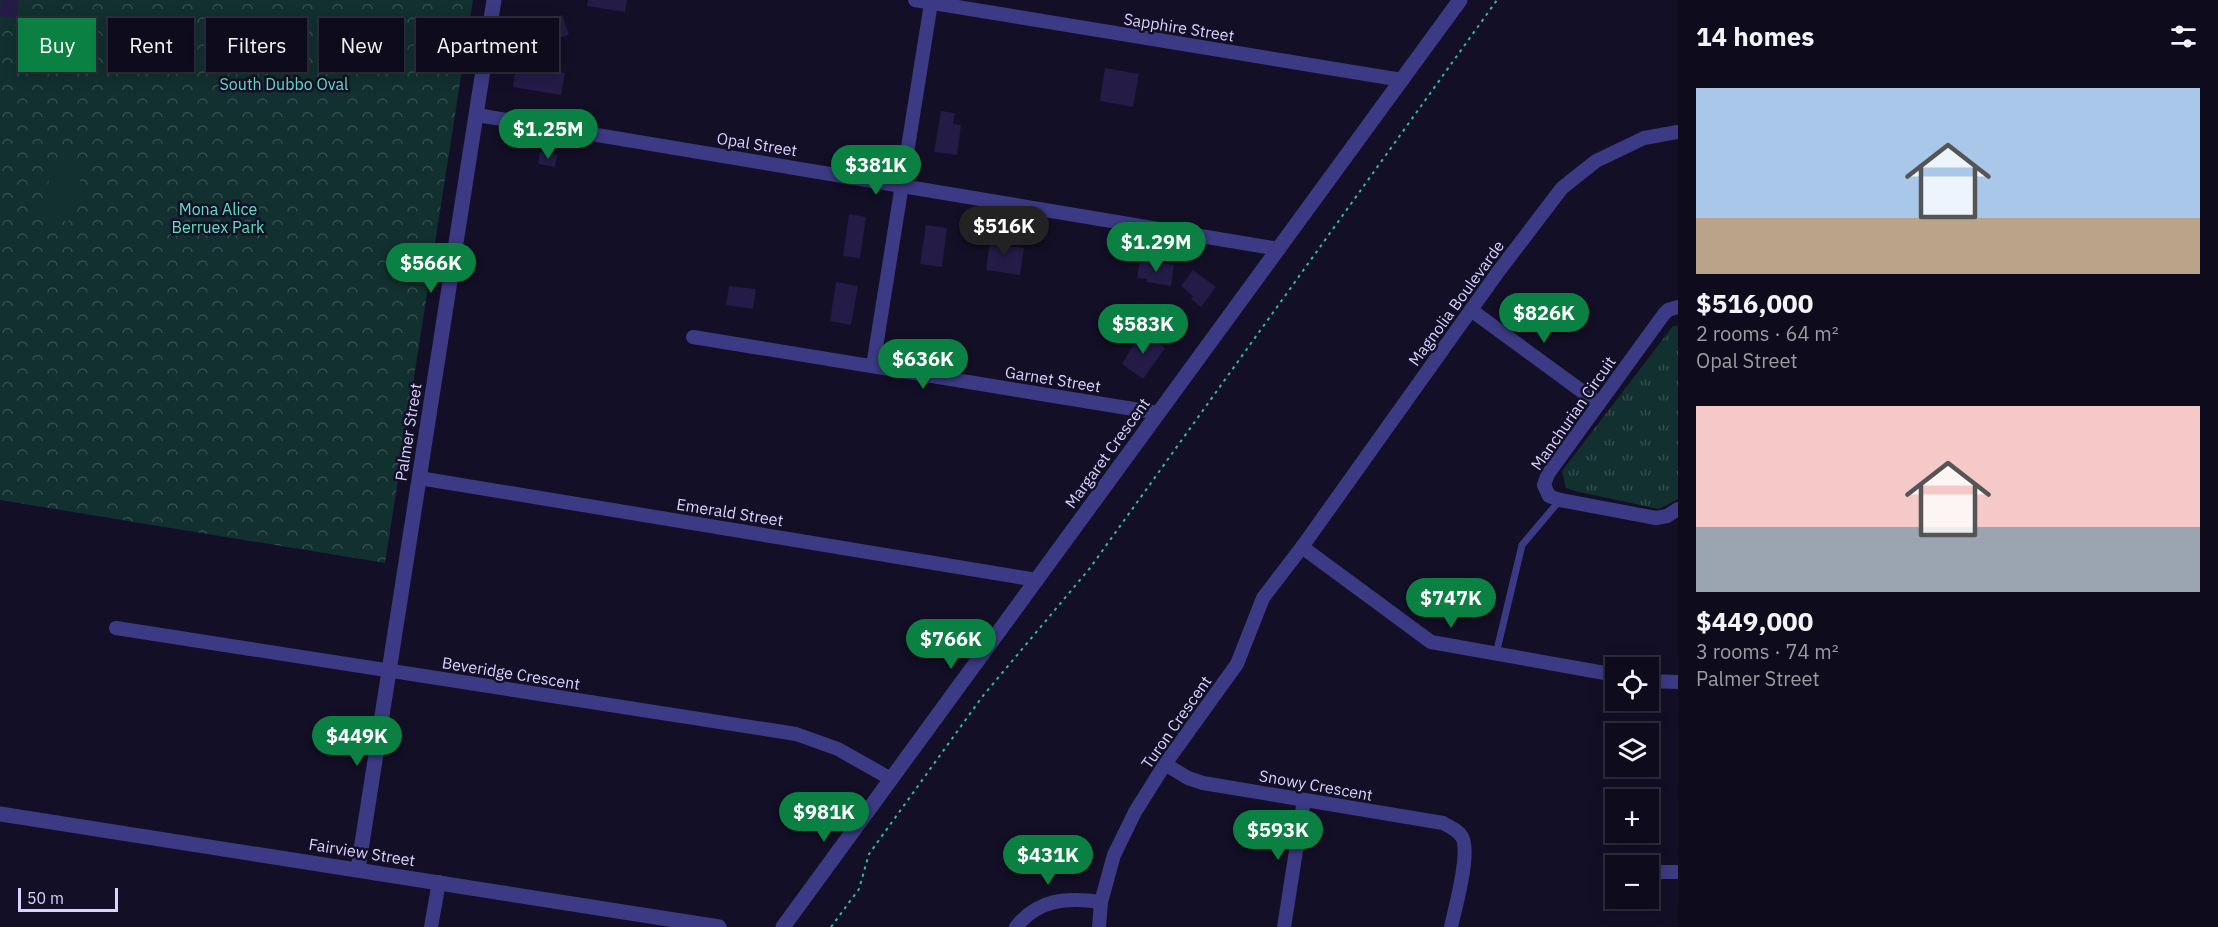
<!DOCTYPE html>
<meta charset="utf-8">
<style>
body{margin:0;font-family:"IBM Plex Sans",sans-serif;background:#1c1929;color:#f1f3f6;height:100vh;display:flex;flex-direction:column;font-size:22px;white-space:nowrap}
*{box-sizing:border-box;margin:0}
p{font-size:20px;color:#9b9ba3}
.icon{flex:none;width:33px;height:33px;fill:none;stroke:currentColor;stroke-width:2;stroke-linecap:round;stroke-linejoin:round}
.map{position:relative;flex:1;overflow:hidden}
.drawer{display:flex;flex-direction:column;background:#0e0b1c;width:540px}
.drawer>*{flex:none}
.hud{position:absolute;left:18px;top:18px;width:570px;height:54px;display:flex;gap:12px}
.fabs{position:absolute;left:1605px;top:657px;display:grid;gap:12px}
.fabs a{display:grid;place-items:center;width:54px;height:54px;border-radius:0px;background:#0e0b1c;box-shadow:0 3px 15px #0003,0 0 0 2px #2e2b3b;font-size:30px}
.scale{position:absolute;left:18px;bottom:15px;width:100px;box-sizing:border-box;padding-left:6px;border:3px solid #d9d4ff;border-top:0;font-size:16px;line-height:21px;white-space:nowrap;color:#d9d4ff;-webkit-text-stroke:4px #130f26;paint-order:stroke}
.price{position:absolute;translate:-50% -51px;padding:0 14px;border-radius:21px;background:#0b8043;color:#fff;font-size:20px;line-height:39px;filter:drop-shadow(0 2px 3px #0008)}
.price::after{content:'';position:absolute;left:50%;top:36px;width:18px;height:14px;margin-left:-9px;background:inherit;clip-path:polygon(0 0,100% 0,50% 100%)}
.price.selected{background:#222;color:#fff}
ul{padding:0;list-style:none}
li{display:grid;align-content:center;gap:12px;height:318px;padding:0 18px}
li span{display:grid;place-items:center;height:186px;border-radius:0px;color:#555}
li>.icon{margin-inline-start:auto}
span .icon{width:108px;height:108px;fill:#fffc;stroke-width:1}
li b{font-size:26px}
h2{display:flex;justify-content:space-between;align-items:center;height:72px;padding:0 18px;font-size:26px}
.tag{padding:0 21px;border-radius:0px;background:#0e0b1c;box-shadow:0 3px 15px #0003,0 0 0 2px #2e2b3b;font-size:21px;line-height:54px}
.tag.selected{background:#0b8043;color:#fff}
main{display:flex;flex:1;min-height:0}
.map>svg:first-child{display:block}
.grass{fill:url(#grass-tufts)}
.forest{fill:url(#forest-crowns)}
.garden{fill:#12302f}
.building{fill:#241b47}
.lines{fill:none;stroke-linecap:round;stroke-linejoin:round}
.path{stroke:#2fb8b0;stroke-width:2;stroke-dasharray:3 4.5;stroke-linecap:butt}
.service{stroke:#3d3a85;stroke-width:7}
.minor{stroke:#3d3a85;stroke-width:14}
.tertiary{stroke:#3d3a85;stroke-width:15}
.labels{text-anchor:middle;stroke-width:5;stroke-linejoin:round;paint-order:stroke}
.street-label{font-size:16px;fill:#d9d4ff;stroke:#130f26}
.park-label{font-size:16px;fill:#5fe0c0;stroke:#130f26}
</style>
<main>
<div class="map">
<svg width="1678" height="927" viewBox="0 0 1678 927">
<defs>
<pattern id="grass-tufts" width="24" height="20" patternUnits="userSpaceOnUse" patternTransform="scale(1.5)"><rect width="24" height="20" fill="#12302f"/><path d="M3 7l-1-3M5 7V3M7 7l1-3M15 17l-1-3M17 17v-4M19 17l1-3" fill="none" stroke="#344d4e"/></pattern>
<pattern id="forest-crowns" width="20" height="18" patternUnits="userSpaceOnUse" patternTransform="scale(1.5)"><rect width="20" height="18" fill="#12302f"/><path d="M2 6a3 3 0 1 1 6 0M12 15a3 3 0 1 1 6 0" fill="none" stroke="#344d4e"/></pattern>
</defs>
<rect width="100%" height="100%" fill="#130f26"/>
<path class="grass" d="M1673 326H1678V499L1659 509 1579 492 1566 488 1562 471Z"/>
<path class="forest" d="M0 0H473L385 563 0 500Z"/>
<path class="garden" d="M55 159 84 167 68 222 40 214Z"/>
<g class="building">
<path d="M1 0H19L16 18 0 16Z"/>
<path d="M588 0H627L625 12 587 6Z"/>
<path d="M562 15 569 35 526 49 520 28Z"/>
<path d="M516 66 565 73 561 95 513 87Z"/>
<path d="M1105 68 1139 74 1133 107 1100 101Z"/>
<path d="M941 111 955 113 953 124 961 125 957 155 934 152Z"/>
<path d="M540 152 557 155 555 167 538 164Z"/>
<path d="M849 214 866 217 860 258 843 256Z"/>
<path d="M926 225 947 228 942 267 920 264Z"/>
<path d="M991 235 1003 237 1002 245 1024 248 1020 275 986 270Z"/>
<path d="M1140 260 1174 265 1171 286 1147 282V279L1137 278Z"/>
<path d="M1193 270 1216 287 1201 307 1191 299 1193 296 1181 286Z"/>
<path d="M836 282 858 286 851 325 830 321Z"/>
<path d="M729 286 756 289 753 309 726 305Z"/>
<path d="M1142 331 1165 348 1143 379 1122 364Z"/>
</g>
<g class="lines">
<path class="path" d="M831 927 859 889 869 854 982 697 1090 568 1497 0"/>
<path class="service" d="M1496 654 1522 545 1560 500"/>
<g class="minor">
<path d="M915 0 1402 80"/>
<path d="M477 115 1279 249"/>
<path d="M1678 307 1668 310 1664 314 1548 474 1544 485 1549 496 1560 500 1656 518 1667 516 1678 509"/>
<path d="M1471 310 1598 403"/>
<path d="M693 337 1158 413"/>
<path d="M873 366 931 3"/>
<path d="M419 478 1037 580"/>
<path d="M1302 547 1431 642 1616 675"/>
<path d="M116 628 796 734 838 749 891 779"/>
<path d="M1648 681 1678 682"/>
<path d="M1165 764 1188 778 1203 783 1443 823C1450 827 1458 830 1462 837 1471 853 1455 908 1451 927"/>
<path d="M1653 872H1678"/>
<path d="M431 927 439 882"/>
<path d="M1016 927C1038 899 1067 897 1101 902"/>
<path d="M1099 927 1101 902 1114 855 1135 812 1165 764 1237 664 1263 598 1302 547 1498 272 1562 188 1596 161 1644 138 1678 132"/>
<path d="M1284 927 1304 800"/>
</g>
<g class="tertiary">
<path d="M0 814 719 927"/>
<path d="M358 869 494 0"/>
<path d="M783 927 1460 0"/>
</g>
</g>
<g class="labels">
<g class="street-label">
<text transform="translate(1179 27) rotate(9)" y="6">Sapphire Street</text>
<text transform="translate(757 144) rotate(9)" y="6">Opal Street</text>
<text transform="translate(1456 303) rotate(-54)" y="6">Magnolia Boulevarde</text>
<text transform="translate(1053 379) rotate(9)" y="6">Garnet Street</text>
<text transform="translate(1573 413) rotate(-55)" y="6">Manchurian Circuit</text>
<text transform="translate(408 432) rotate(-81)" y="6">Palmer Street</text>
<text transform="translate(1107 453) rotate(-54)" y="6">Margaret Crescent</text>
<text transform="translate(730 512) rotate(9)" y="6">Emerald Street</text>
<text transform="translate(511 673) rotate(9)" y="6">Beveridge Crescent</text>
<text transform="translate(1176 722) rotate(-55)" y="6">Turon Crescent</text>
<text transform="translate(1316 785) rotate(10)" y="6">Snowy Crescent</text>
<text transform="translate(362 852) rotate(9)" y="6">Fairview Street</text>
</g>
<g class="park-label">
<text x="284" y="90">South Dubbo Oval</text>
<text x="218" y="215">Mona Alice<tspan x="218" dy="18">Berruex Park</tspan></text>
</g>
</g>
</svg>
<div class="fabs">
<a><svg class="icon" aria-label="locate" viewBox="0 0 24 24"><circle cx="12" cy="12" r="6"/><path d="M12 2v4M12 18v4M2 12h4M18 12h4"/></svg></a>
<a><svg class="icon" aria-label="layers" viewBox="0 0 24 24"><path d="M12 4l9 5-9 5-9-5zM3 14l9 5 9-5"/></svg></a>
<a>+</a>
<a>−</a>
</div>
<div class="scale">50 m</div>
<b class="price" style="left:548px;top:160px">$1.25M</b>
<b class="price" style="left:876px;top:196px">$381K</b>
<b class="price selected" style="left:1004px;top:257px">$516K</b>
<b class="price" style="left:1156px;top:273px">$1.29M</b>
<b class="price" style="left:431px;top:294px">$566K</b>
<b class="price" style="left:1544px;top:344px">$826K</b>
<b class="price" style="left:1143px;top:355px">$583K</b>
<b class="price" style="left:923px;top:390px">$636K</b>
<b class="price" style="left:1451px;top:629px">$747K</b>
<b class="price" style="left:951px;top:670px">$766K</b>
<b class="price" style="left:357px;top:767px">$449K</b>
<b class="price" style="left:824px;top:843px">$981K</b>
<b class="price" style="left:1278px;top:861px">$593K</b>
<b class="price" style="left:1048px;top:886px">$431K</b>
<div class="hud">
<a class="tag selected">Buy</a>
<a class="tag">Rent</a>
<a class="tag">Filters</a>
<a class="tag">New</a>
<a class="tag">Apartment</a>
</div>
</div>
<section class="drawer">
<h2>14 homes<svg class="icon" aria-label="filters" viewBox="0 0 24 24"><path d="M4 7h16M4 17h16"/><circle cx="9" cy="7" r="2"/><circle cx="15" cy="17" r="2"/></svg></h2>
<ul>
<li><span style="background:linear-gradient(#a9c7e8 70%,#b9a48a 0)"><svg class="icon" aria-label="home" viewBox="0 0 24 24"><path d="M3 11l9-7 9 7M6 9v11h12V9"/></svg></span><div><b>$516,000</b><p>2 rooms · 64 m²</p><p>Opal Street</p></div></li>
<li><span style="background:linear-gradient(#f6c9c9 65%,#9aa5b1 0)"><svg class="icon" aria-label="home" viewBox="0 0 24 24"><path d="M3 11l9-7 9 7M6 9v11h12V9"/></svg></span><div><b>$449,000</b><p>3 rooms · 74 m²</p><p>Palmer Street</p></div></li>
</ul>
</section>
</main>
